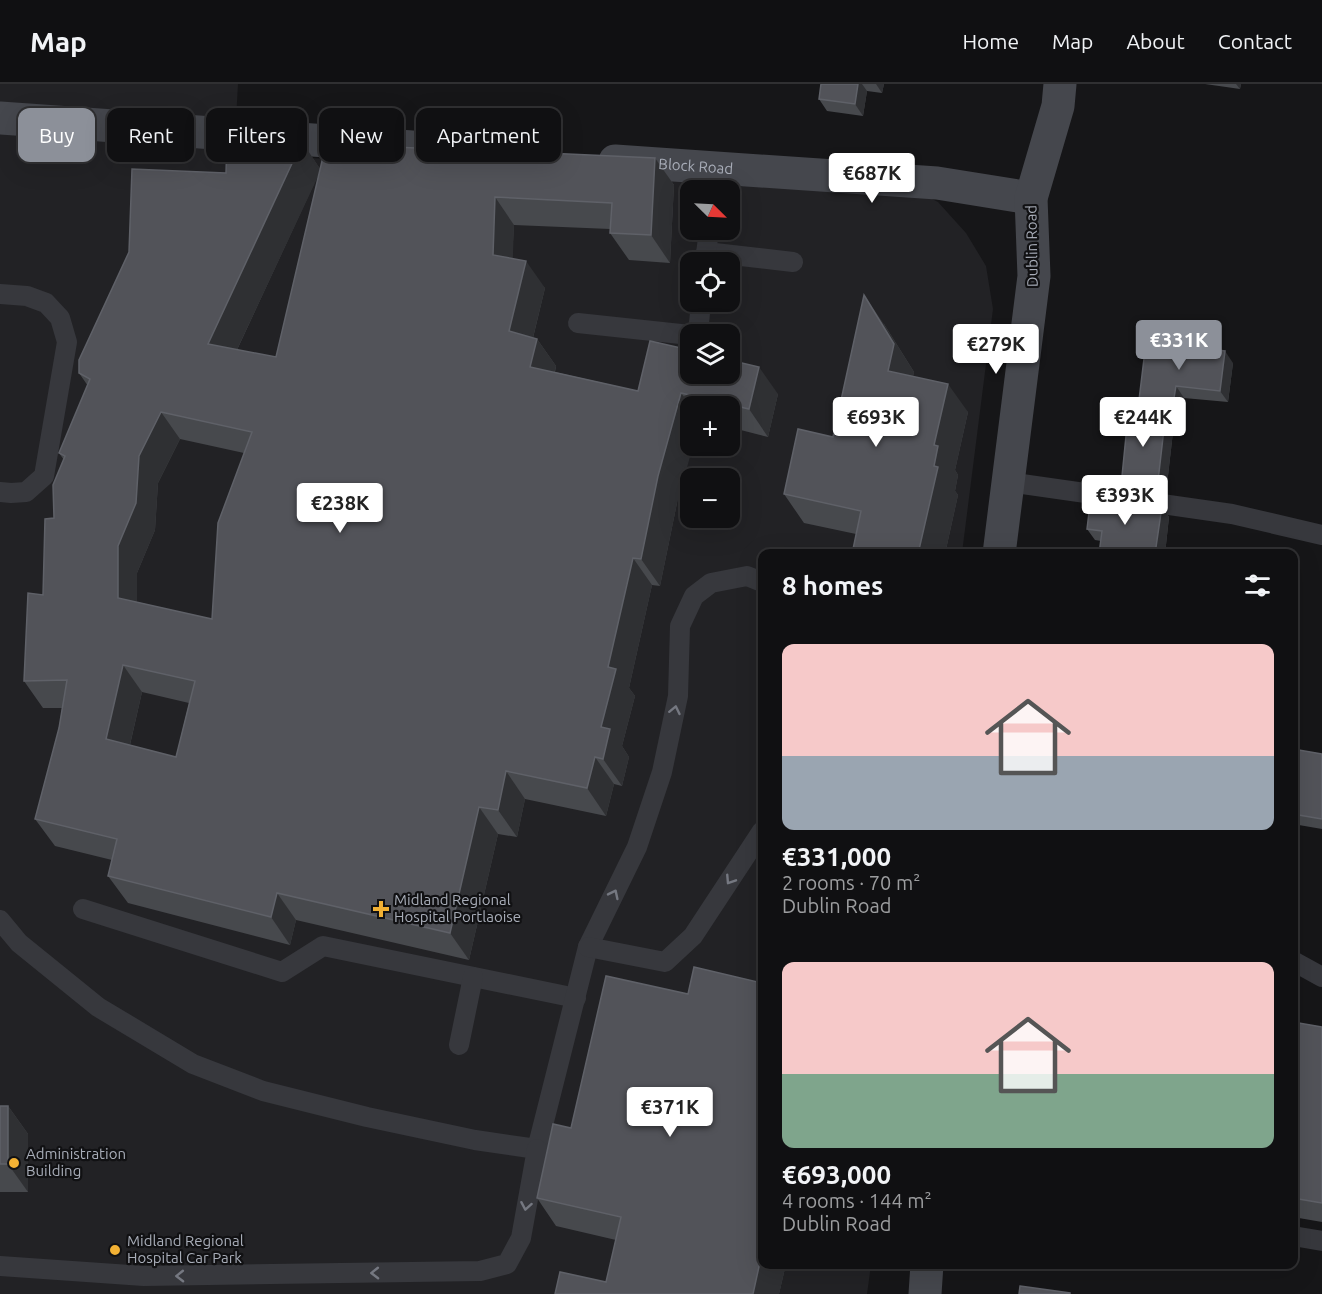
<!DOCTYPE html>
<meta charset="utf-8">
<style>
body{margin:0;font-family:Ubuntu,sans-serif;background:#19191b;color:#f1f3f6;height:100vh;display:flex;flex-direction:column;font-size:22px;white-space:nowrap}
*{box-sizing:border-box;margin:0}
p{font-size:20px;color:#9c9d9f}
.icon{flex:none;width:33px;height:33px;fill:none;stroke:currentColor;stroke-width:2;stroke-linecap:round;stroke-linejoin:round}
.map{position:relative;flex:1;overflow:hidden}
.sheet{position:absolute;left:758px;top:465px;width:540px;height:720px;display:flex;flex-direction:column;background:#101012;border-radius:12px;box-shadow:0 6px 24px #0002,0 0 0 2px #303032}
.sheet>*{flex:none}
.top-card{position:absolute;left:18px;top:24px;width:570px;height:54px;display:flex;gap:12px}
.needle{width:39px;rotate:114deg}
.controls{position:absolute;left:680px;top:96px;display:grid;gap:12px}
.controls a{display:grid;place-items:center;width:60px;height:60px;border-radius:12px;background:#101012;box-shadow:0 6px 24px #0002,0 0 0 2px #303032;font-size:30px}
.price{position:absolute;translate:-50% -51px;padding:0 14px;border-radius:6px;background:#fff;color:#222;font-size:20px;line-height:39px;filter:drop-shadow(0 2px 3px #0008)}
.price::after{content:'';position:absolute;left:50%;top:36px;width:18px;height:14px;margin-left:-9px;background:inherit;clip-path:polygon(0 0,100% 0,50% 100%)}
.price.active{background:#8c9099;color:#fff}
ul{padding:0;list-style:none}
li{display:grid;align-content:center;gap:12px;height:318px;padding:0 24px}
li span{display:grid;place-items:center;height:186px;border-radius:12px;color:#555}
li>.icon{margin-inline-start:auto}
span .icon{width:108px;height:108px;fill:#fffc;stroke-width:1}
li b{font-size:26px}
h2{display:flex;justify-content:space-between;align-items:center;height:72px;padding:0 24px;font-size:26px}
.pill{padding:0 21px;border-radius:12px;background:#101012;box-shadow:0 6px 24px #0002,0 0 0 2px #303032;font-size:21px;line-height:54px}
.pill.active{background:#8c9099;color:#fff}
header{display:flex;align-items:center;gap:36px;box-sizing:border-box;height:84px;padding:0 30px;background:#101012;border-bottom:2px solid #303032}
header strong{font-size:28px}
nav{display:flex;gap:33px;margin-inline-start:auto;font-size:21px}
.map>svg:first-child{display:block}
.built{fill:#222225;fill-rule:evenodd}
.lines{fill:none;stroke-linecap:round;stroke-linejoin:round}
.lane{stroke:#37383d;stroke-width:20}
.secondary{stroke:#45474d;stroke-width:33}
.wall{fill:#47494d;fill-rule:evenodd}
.shaded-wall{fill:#2f3033}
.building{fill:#525359;stroke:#5f6168;stroke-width:1.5;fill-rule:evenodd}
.oneway{stroke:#757881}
.poi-dot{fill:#f2b134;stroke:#111113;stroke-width:2}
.labels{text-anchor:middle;stroke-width:4.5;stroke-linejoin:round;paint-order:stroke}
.street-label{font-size:15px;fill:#a8adb8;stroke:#111113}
.poi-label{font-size:15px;fill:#a8adb8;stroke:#111113;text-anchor:start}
</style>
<header>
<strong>Map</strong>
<nav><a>Home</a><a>Map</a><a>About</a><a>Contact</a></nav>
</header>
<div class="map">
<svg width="1322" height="1210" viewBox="0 0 1322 1210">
<rect width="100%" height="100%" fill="#161618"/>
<path class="built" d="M0 0H238L234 71 899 98 938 118 966 149 986 182 993 225 962 469 762 470V1180L871 1181 867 1210H0ZM690 106H729V146H690ZM690 178H729V218H690ZM690 250H729V290H690ZM690 322H729V362H690ZM690 394H729V434H690Z"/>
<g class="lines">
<g class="lane">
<path d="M714 106 717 84"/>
<path d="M706 168 793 178"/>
<path d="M705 178 709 146"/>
<path d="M0 210 27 212 46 219 60 234 67 258 44 392 26 408 11 409 0 408"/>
<path d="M578 239 690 251"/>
<path d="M698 250 701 218"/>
<path d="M1008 398 1232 430 1322 451"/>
<path d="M83 825 282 888 323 862 576 914"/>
<path d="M0 836 19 859 98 923 193 980 263 1007 367 1033 475 1056 537 1065 588 863 637 763 662 688 678 612 680 542 694 512 711 499 747 492 762 498"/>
<path d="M588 863 665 878 693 852 762 747"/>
<path d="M1293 877 1322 893"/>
<path d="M459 961 473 893"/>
<path d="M1293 1152 1322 1157"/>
<path d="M0 1182 144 1192 480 1187 507 1180 521 1154 537 1065"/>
</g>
<g class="secondary">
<path d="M0 34 483 68"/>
<path id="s1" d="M615 77 937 99 1031 114"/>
<path d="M999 470 1034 192 1031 114 1058 22 1060 0"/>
<path d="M925 1210 927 1180"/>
</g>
</g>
<g class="wall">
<path d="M821 0H884L882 9 867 7 863 32 827 27 819 15Z"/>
<path d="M1205 0H1241L1240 5Z"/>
<path d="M302 58 320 85 655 74 674 101 670 179 629 176 610 149V145L514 141 512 175 545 204 533 254 537 255 556 282 555 288 638 307 778 310 768 353 729 343V322H690L677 419 660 502 652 501 629 604 635 612 622 662 629 673 622 702 614 700 606 732 525 715 517 753 498 750 469 876 296 836 290 861 128 819 108 792 112 776 55 762 35 735 59 644 62 624H43L24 597 43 511 54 434 64 376 59 369 88 302 79 289 226 89ZM319 89 276 273 237 266ZM180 355 244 369 212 535 137 518V489L155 446 158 399ZM142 608 189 619 176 673 130 661Z"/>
<path d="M884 240 914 288 913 292 968 328 955 386 958 391 955 407 958 411 945 470H852L856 450 804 439 784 410 833 353Z"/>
<path d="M1233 279 1228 318 1184 314 1182 332 1147 328 1139 316Z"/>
<path d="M1165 336 1173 348 1166 409 1130 403 1122 392Z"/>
<path d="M1162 422 1169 433 1165 470H1099L1101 457 1095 456 1087 445Z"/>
<path d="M1293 665 1322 670V745L1293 740Z"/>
<path d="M1293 938 1322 943V1138L1293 1133Z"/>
<path d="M0 1022H8L28 1050V1108H0Z"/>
<path d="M553 1040 762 1180H786L779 1210 606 1198 616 1156 556 1142 537 1114Z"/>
</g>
<g class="shaded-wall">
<path d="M858 0H862L867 7 863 32 855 20Z"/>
<path d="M876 0H884L882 9Z"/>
<path d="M1236 0H1241L1240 5Z"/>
<path d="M302 58 321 86 227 287 208 260Z"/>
<path d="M655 74 674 101 670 179 651 151Z"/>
<path d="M495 113 514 141 512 198 493 171Z"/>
<path d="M526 177 545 204 528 274 509 247Z"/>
<path d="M864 211 884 240 914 288 908 315 888 287Z"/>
<path d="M537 255 556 282 549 310 530 283Z"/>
<path d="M1225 267 1233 279 1228 318 1220 307Z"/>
<path d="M759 283 778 310 768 353 749 325Z"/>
<path d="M948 300 968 328 955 386 958 391 955 407 958 411 945 470H918L934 382V361Z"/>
<path d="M1176 302 1184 314 1182 332 1173 320Z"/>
<path d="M681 309 691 322H690V362H693L677 419 660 502 641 475 658 392Z"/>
<path d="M161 328 180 355 158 399 155 446 137 489V541L118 514V462L139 372Z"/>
<path d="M1165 336 1173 348 1166 409 1158 397Z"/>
<path d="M1162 422 1169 433 1165 470H1155Z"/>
<path d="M633 474 652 501 629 604 635 612 622 662 629 673 622 702 603 675 601 643 608 583Z"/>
<path d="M123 581 142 608 125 682 106 655Z"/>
<path d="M595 673 614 700 606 732 587 704Z"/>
<path d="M506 687 525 715 517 753 498 726Z"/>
<path d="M479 723 498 750 469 876 450 849Z"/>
<path d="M277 809 296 836 290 861 271 833Z"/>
<path d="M8 1022 28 1050V1108L8 1080Z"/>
<path d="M762 1169V1180H786L779 1210H753Z"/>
</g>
<g class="building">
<path d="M821 0H858L855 20 819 15Z"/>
<path d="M227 55 302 58 208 260 276 273 326 60 439 65V64L655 74 651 151 610 149 612 119 495 113 493 171 526 177 509 247 537 255 530 283 638 307 650 257 690 266V290H729V276L759 283 749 325 681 309 658 392 641 475 633 474 608 583 616 585 601 643 610 645 603 675 595 673 587 704 506 687 498 726 479 723 450 849 277 809 271 833 108 792 117 755 35 735 59 644 67 596 24 597 28 509 43 511 45 435 54 434 53 401 65 372 59 369 90 295 79 289V276L129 168 132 85 226 89ZM161 328 252 348 218 439 212 535 118 514V462L136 419 139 372ZM123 581 195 597 176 673 106 655Z"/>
<path d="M864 211 894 260 888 287 948 300 934 361 938 362 934 382 938 383 918 470H852L861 427 784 410 798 345 833 353Z"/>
<path d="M1146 258 1225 267 1220 307 1176 302 1173 320 1139 316Z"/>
<path d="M1128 332 1165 336 1158 397 1122 392Z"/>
<path d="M1091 412 1162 422 1155 470H1099L1102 447 1087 445Z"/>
<path d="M1293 665 1322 670V735L1293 730Z"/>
<path d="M694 883 762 899V1169L753 1210H555L560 1188 606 1198 621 1133 537 1114 553 1040 571 1044 606 892 688 910Z"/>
<path d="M1293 938 1322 943V1119L1293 1114Z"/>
<rect x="0" y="1022" width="8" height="58"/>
<path d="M1020 1202 1070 1209V1210H1019Z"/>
</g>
<defs><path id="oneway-chevron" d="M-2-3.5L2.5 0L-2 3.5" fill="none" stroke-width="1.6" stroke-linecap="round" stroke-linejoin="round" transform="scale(1.5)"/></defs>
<g class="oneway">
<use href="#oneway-chevron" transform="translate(675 626) rotate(-78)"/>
<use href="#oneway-chevron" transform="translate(730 796) rotate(123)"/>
<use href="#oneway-chevron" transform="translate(614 810) rotate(-64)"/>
<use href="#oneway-chevron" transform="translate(526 1122) rotate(100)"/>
<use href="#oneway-chevron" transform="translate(375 1189) rotate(179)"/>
<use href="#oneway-chevron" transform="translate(180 1192) rotate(179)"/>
</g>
<g class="poi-dot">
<path d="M378 816h6v6h6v6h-6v6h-6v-6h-6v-6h6z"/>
<circle cx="14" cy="1079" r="6"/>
<circle cx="115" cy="1166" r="6"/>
</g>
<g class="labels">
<g class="street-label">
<text dy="5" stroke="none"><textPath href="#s1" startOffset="81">Block Road</textPath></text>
<text transform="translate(1032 162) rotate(-91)" y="5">Dublin Road</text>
</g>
<g class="poi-label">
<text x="394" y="821">Midland Regional<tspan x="394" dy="17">Hospital Portlaoise</tspan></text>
<text x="26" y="1075">Administration<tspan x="26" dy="17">Building</tspan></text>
<text x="127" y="1162">Midland Regional<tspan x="127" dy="17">Hospital Car Park</tspan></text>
</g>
</g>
</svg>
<div class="controls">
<a><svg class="needle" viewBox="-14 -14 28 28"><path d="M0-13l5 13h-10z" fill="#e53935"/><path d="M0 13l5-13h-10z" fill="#9c9d9f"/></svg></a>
<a><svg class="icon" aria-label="locate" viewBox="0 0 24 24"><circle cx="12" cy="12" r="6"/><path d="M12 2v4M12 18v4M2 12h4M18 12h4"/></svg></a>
<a><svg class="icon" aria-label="layers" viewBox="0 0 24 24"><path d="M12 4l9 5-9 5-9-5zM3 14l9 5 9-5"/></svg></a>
<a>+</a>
<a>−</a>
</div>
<b class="price" style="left:872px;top:120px">€687K</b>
<b class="price active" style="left:1179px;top:287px">€331K</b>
<b class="price" style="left:996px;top:291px">€279K</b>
<b class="price" style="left:876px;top:364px">€693K</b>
<b class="price" style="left:1143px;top:364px">€244K</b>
<b class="price" style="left:1125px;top:442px">€393K</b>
<b class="price" style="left:340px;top:450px">€238K</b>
<b class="price" style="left:670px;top:1054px">€371K</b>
<div class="top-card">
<a class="pill active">Buy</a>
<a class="pill">Rent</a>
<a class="pill">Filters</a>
<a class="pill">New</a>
<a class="pill">Apartment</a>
</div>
<section class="sheet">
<h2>8 homes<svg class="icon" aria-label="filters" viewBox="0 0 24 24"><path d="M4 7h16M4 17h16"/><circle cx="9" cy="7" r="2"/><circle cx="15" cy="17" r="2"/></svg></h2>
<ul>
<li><span style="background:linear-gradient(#f6c9c9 60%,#9aa5b1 0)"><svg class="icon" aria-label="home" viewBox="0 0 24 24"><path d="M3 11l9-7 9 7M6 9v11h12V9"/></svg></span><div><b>€331,000</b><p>2 rooms · 70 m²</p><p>Dublin Road</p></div></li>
<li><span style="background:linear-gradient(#f6c9c9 60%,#7fa58c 0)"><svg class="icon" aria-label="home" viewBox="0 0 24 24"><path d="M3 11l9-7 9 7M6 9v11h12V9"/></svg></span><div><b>€693,000</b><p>4 rooms · 144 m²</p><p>Dublin Road</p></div></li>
</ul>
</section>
</div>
